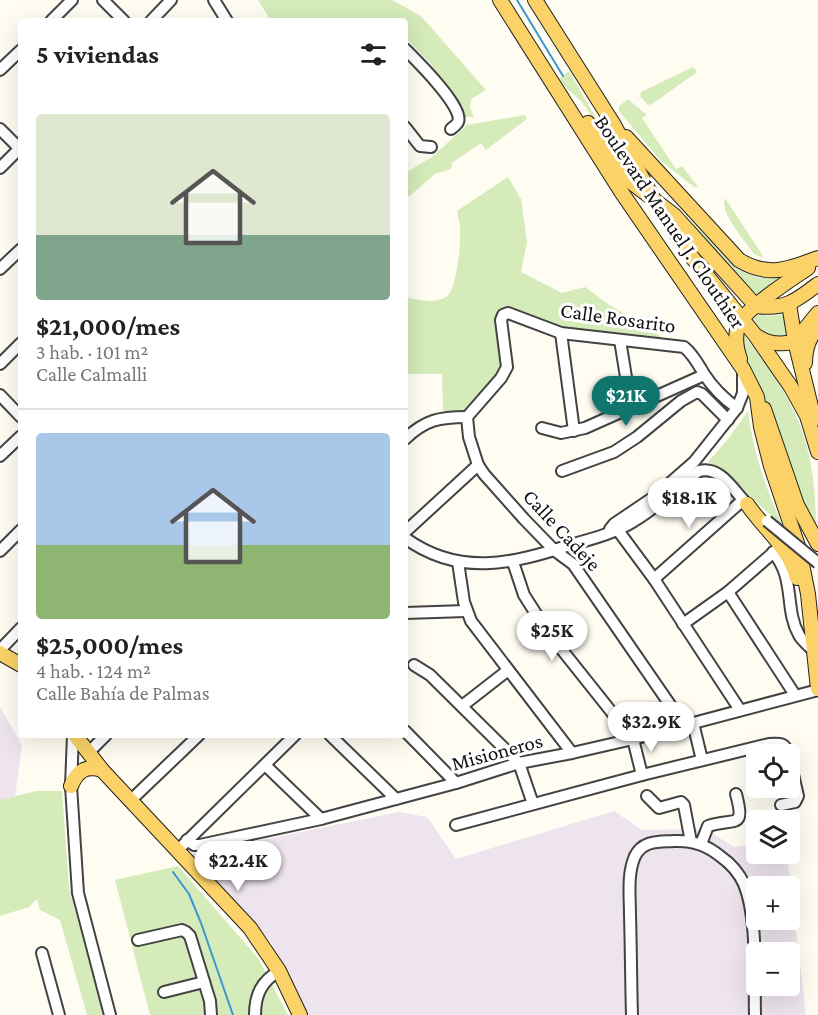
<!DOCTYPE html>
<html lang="es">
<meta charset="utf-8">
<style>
body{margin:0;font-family:"Crimson Pro",serif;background:#f2f2f2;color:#222;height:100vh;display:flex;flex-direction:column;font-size:22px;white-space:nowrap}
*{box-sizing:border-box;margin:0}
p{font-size:20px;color:#767676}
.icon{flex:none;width:33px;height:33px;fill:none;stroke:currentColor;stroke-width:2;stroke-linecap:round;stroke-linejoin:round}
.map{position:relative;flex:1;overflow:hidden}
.details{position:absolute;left:18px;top:18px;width:390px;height:720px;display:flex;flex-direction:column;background:#fff;border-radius:6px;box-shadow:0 6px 24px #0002}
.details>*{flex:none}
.fabs{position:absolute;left:746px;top:744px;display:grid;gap:12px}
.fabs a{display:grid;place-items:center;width:54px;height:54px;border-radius:6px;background:#fff;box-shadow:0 6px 24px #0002;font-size:30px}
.price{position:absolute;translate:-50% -51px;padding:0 14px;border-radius:21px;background:#fff;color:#222;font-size:20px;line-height:39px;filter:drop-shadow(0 2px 3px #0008)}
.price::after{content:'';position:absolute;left:50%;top:36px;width:18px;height:14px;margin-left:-9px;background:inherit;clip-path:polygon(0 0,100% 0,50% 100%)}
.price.selected{background:#0f766e;color:#fff}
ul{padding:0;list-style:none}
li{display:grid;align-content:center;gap:12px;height:318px;padding:0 18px}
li+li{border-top:2px solid #e0e0e0}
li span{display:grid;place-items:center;height:186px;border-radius:6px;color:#555}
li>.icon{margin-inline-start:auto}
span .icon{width:108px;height:108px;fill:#fffc;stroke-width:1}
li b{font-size:26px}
h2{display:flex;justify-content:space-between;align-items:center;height:72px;padding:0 18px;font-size:26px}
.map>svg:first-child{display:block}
.industrial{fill:#ede4ee;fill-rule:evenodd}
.green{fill:#d5ebba}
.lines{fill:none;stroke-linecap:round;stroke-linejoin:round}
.stream{stroke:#3b99d0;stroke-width:2}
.minor-casing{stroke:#434343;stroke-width:14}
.major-casing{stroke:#212121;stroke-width:16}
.minor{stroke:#fff;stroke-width:10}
.major{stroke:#fad267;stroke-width:14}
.minor-bridge-casing{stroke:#434343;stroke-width:14;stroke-linecap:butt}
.minor-bridge{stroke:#fff;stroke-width:10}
.labels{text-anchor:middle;stroke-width:6;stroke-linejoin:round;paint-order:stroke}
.street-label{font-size:21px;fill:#101010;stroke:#fff}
</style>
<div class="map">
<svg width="818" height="1015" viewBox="0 0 818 1015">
<rect width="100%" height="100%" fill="#fffcf2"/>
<g class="industrial">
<path d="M0 707 22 745 15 797 0 801Z"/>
<path d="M614 811 642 830 706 829 734 847 756 845V854H787L806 1015H300L271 942 188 855 399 812 427 817 456 859ZM756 886H789V920H756ZM756 952H789V986H756Z"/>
</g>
<g class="green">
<path d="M258 0H392L421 16 486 90 471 99 470 108 474 117H463L432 65 405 37V21H271Z"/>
<path d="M693 67 697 72 652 104 648 105 640 96 641 92Z"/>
<path d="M569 71 623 165 582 102 558 80Z"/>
<path d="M627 100H629L647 115 642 118 676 169 682 166 698 187H694L660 160 619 111V106Z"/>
<path d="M525 115 527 119 486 150 481 143 452 163 451 169 435 174 405 200V173L432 157 467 125Z"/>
<path d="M508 177 521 199 527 242 521 272 562 293 585 287 608 304 668 341 562 327 511 309H500L497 317 503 368 470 406 461 411H443L442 374H405V297C418 300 434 304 446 297 457 290 461 242 460 230 460 224 458 217 457 211Z"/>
<path d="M725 198 761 253 763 257 755 255C746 242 719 213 725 198Z"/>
<path d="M690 220 740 270 758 278 780 277 781 283 760 297H756L746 289Z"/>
<path d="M761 313 767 316 786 314 791 336C775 343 761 332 751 321Z"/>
<path d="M741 332C796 400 816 441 816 530L801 502 772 417 744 357Z"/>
<path d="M748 411C753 452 766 489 783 527L723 470 708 462 728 439Z"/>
<path d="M36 791H62L69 888 103 1015H87L60 920 40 910 37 899 29 907 0 916V800Z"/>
<path d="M178 866 258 958 288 1015H150L115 880Z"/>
</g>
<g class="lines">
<g class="stream">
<path d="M517 0 563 76"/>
<path d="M173 872 189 894 201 923 233 1015"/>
</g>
<g class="minor-casing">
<g id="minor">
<path d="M103 0 124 21"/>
<path d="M214 0 227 21"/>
<path d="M51 21 72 0"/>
<path d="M151 21 171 0"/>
<path d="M405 49C415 59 465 108 458 122 458 124 452 128 451 129"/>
<path d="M0 70 21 50"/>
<path d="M405 127 420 146 431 147"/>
<path d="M0 129 21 150"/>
<path d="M0 168 21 147"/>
<path d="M0 269 21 249"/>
<path d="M561 333 574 431"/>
<path d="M620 340 631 408"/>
<path d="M0 364 21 343"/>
<path d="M0 395 21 417"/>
<path d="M467 417 501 378 507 367 501 320 503 315 508 313 561 333 684 347C693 354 698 364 704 374 713 388 723 398 737 408"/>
<path d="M467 417 469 437 478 465 484 474 524 519 554 550 573 564 684 725"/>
<path d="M542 428 561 433 585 428 704 375"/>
<path d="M405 439C425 420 439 417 467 417"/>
<path d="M0 456 21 436"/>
<path d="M562 471 614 452 637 437 681 401 697 392 702 394 728 420"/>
<path d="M614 525 654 579 740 710"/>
<path d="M610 529 614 524 654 497 694 462 737 408 743 393V374"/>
<path d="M405 532 478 465"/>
<path d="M405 538C459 577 512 564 570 545 592 539 615 533 634 521 658 507 677 487 699 471 722 465 735 494 751 508"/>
<path d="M0 551 21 530"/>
<path d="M773 552C796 579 784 609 799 635 803 642 810 647 815 652"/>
<path d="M458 562 464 602 471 621 572 753"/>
<path d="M513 562 524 595 547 631 633 739 642 775"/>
<path d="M654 579 743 500"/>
<path d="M728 592 795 695"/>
<path d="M405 613 466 611"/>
<path d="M683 624 728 592 782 545"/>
<path d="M0 650 21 628"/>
<path d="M414 665 430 675 519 763 533 804"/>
<path d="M462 706 507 671"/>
<path d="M693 723 702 760"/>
<path d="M405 731 456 783"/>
<path d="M73 735 71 786 78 893 110 1015"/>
<path d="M330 735 396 799"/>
<path d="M88 753 106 735"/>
<path d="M265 765 321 819"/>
<path d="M647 796 659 808 681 802 684 805 691 842"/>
<path d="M130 801 199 735"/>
<path d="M781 805 795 802 798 796 789 757"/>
<path d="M456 825 642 775 769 744C780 743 786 743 788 754"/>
<path d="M187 840 194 845H200L321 819 456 783 519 763 572 753 633 739 818 690"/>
<path d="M701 844 708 826C734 817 746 831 736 794"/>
<path d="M183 845 295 735"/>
<path d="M138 940 182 930 186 932 190 936 210 1001 211 1015"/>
<path d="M42 953 59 1015"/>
<path d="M164 992 204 982"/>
<path d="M255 1015C255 994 262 981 279 971"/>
<path d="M632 1015C631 982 631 948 630 915 630 896 627 874 635 856 643 840 659 842 674 841 692 840 707 845 720 856 730 863 739 873 744 884 758 918 754 977 755 1015"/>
</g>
</g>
<g class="major-casing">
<g id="major">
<path d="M500 0 622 193 743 369 757 397 761 427 771 466 799 549 808 594 818 689"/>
<path d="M535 0 614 125 654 200 691 256 755 335 791 387 807 416 818 452"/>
<path d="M588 123 628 180 674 215 756 306C785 310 796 301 818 284"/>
<path d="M626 137 739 260C768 278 789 269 818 258"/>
<path d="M789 304 795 341 814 419"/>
<path d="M758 337C769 344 783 345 795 341L818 313"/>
<path d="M740 359C736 348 735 336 738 326 744 309 792 279 808 268"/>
<path d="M805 363C805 349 809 337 818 327"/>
<path d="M764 409 797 505 818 544"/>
<path d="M747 504C764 529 789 547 797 578"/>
<path d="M0 653 21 665"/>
<path d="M75 735 102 770 250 928 279 971 300 1015"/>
<path d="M71 786C77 771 86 765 102 770"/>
</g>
</g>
<use href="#minor" class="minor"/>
<use href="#major" class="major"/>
<g class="minor-bridge-casing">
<path id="minor-bridge" d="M767 521 818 563"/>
</g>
<use href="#minor-bridge" class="minor-bridge"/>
</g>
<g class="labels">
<g class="street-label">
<text transform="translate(670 222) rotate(56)" y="7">Boulevard Manuel J. Clouthier</text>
<text transform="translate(618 318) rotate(8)" y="7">Calle Rosarito</text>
<text transform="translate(562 530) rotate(47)" y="7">Calle Cadeje</text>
<text transform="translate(497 752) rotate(-15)" y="7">Misioneros</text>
</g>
</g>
</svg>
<div class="fabs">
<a><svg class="icon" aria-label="locate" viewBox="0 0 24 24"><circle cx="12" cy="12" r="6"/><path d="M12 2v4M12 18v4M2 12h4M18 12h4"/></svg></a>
<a><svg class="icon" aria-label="layers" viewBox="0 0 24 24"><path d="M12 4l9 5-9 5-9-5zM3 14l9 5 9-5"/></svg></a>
<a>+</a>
<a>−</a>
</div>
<b class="price selected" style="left:626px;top:427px">$21K</b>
<b class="price" style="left:689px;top:529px">$18.1K</b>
<b class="price" style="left:552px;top:662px">$25K</b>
<b class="price" style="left:651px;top:753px">$32.9K</b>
<b class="price" style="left:238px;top:892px">$22.4K</b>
<section class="details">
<h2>5 viviendas<svg class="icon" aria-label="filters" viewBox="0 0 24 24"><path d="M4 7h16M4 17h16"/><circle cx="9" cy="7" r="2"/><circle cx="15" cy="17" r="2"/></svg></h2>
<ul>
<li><span style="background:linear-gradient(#dfe7d0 65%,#7fa58c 0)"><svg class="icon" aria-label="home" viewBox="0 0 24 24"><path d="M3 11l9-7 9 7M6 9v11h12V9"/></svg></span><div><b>$21,000/mes</b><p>3 hab. · 101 m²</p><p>Calle Calmalli</p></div></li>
<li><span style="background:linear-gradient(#a9c7e8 60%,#8fb573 0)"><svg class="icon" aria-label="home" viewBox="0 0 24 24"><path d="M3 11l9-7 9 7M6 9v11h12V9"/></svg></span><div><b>$25,000/mes</b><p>4 hab. · 124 m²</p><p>Calle Bahía de Palmas</p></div></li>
</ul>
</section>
</div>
